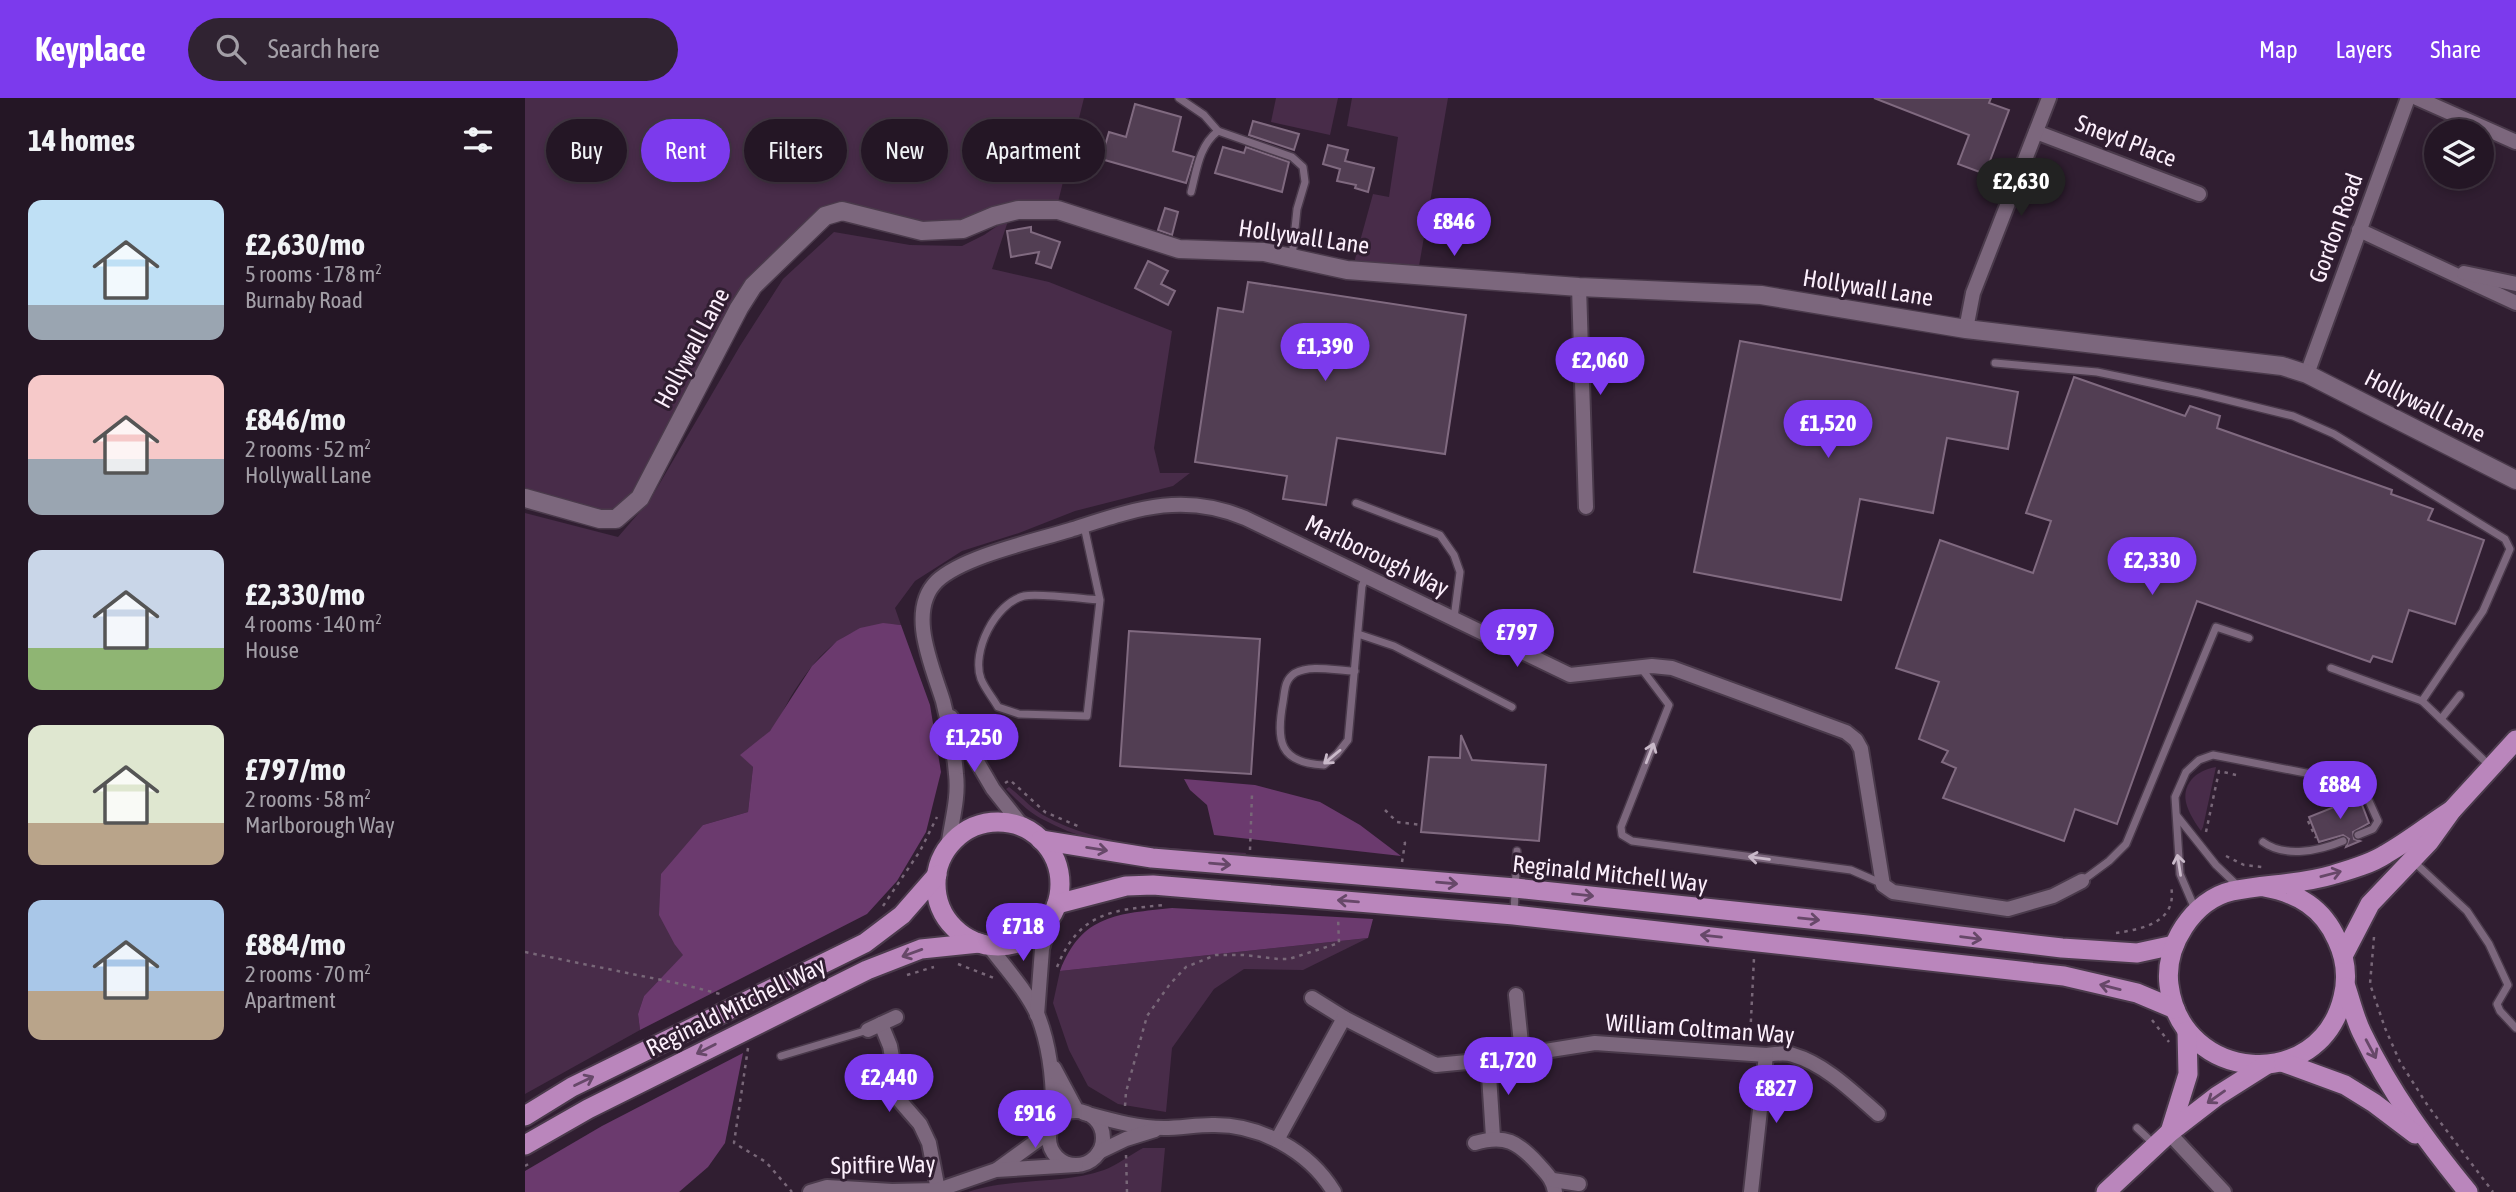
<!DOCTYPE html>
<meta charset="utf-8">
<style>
body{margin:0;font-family:"Asap Condensed",sans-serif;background:#302332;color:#f1f3f6;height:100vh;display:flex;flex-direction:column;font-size:26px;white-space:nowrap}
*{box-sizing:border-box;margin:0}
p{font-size:23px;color:#a39fa7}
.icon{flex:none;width:38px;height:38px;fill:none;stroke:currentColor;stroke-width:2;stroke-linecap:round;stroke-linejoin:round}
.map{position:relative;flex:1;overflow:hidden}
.sheet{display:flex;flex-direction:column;background:#241625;width:525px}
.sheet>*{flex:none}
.guide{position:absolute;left:21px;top:21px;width:665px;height:63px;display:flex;gap:14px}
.tools{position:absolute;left:1899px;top:21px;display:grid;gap:14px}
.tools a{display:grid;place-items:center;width:70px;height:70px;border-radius:50%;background:#241625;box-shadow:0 4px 10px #0003,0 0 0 2px #413542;font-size:35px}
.price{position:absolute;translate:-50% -60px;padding:0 16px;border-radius:24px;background:#7c3aed;color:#fff;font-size:23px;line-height:46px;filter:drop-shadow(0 2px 4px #0008)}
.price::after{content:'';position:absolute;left:50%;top:42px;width:21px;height:16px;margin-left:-10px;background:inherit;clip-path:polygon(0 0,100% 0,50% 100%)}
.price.on{background:#222;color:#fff}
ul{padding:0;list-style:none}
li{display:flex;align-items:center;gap:21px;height:175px;padding:0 28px}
li span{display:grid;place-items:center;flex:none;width:196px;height:140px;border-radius:14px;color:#555}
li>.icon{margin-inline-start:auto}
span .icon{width:84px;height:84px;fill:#fffc;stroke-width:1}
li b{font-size:30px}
h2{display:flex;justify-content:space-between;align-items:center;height:84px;padding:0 28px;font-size:30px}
.chip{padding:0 24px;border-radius:32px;background:#241625;box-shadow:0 4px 10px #0003,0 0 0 2px #413542;font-size:24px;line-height:63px}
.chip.on{background:#7c3aed;color:#fff}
header{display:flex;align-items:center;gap:42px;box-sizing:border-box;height:98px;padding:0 35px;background:#7c3aed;color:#fff}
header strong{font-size:33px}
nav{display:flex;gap:38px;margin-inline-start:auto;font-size:24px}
.search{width:490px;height:63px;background:#302332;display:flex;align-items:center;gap:18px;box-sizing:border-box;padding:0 24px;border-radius:38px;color:#a39fa7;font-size:26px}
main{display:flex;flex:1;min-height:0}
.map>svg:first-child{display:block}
.green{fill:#482c49}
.forest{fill:#6b3a6e}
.building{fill:#523e53;stroke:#806a80;stroke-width:2}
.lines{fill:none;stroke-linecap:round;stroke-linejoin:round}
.service-casing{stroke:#4a3a4b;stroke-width:10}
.minor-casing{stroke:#4a3a4b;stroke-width:18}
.tertiary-casing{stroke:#4a3a4b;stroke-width:21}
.primary-casing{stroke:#4a3a4b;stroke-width:23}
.path{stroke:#786778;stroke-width:2.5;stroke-dasharray:3.5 5;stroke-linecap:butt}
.service{stroke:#7c677d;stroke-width:7}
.minor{stroke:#7c677d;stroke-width:14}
.tertiary{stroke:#7c677d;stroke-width:18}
.primary{stroke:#ba86bc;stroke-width:19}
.oneway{stroke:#c9b9c9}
.oneway2{stroke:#674869}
.labels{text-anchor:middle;stroke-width:6;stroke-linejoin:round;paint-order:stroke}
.street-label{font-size:24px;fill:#fceffc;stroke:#301e31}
</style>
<header>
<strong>Keyplace</strong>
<div class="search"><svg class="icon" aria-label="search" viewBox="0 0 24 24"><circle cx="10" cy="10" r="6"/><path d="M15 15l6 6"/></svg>Search here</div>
<nav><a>Map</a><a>Layers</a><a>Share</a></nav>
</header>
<main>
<section class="sheet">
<h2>14 homes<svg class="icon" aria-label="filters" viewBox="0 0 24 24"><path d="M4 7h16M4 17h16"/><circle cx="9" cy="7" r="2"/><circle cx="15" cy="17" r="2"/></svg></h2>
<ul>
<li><span style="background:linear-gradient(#bfe0f5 75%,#9aa5b1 0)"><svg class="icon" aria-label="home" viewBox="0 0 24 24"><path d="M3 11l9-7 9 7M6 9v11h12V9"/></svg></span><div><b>£2,630/mo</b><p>5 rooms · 178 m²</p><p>Burnaby Road</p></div></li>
<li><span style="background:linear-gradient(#f6c9c9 60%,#9aa5b1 0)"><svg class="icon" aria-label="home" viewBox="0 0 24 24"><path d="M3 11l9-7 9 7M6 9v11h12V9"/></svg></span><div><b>£846/mo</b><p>2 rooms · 52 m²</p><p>Hollywall Lane</p></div></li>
<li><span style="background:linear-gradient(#c9d6e8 70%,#8fb573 0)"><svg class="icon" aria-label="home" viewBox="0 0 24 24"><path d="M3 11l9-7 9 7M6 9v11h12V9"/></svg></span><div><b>£2,330/mo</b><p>4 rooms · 140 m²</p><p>House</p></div></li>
<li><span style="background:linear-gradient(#dfe7d0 70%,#b9a48a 0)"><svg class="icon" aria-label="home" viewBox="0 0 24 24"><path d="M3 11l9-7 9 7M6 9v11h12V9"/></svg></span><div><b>£797/mo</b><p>2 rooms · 58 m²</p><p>Marlborough Way</p></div></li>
<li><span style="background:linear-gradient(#a9c7e8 65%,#b9a48a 0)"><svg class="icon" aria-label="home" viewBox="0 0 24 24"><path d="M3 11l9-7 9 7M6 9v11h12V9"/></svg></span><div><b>£884/mo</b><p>2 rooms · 70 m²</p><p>Apartment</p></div></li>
</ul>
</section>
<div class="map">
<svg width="1991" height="1094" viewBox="0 0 1991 1094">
<rect width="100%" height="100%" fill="#301e31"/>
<g class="green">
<path d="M0 0H559L533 104 507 102 480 107 432 124 392 125 341 110 312 105 297 114 241 165 207 204 185 255 115 388 102 404 78 415 0 391Z"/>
<path d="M751 0H813L805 37 746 24Z"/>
<path d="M827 0H923L894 168 829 165 848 96 864 99 873 39 822 28Z"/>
<path d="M484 120 467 171 524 184 647 233 629 350 635 375H665L648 388 550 413 494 435 437 453 390 483 370 510 376 527C320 522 292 557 265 600 259 611 253 624 245 633 237 642 225 650 216 657L228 669 223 714 178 727 150 847 159 857 119 898 113 916 115 932 0 996V415L93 439 125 402 215 248 258 181 309 134 385 147 437 148 459 137Z"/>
<path d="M1691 669 1678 729 1676 733C1671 726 1665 717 1662 708 1655 687 1671 672 1691 669Z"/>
<path d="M484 689C496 698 505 709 518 717 578 751 654 750 721 755L720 759C653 755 580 755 519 722 504 715 492 702 481 691Z"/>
<path d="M843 840 778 872 719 871 689 891 647 950 641 1014 593 1006 563 988 544 952 528 905 535 873Z"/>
<path d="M618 1050H640L636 1094H443C487 1079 536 1087 579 1072 592 1067 605 1057 618 1050Z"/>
</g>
<g class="forest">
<path d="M358 525 376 527 405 607 416 674 401 734 372 783 342 816 115 932 113 916 119 898 158 857 150 847 134 817 136 776 178 727 223 714 228 669 215 657 245 633 287 568 312 543 335 530Z"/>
<path d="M659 681 730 687 795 704 835 727 876 758 689 737 682 707 665 692Z"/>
<path d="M647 810 848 821 843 840 535 873C557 816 593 816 647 810Z"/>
<path d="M218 955 200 1045 183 1069 154 1094H0V1073L77 1028Z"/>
</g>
<g class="building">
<path d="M1349 0H1466L1464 5 1484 12 1460 76 1433 66 1444 37Z"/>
<path d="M610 6 656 19 648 53 669 59 661 85 576 61 584 34 601 39Z"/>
<path d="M728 23 774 36 769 52 724 37Z"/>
<path d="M803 47 823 52 820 63 849 70 843 94 830 90 831 87 812 83 815 71 798 66Z"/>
<path d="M698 49 719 55 721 49 764 64 757 94 690 75Z"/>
<path d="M640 110 653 114 647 137 633 132Z"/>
<path d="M506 129V134L535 144 526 170 511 165 514 154 486 159 482 133Z"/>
<path d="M623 163 643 173 636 186 650 193 643 207 610 190Z"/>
<path d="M723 184 941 217 920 356 812 340 801 407 758 401 762 378 670 364 693 210 718 214Z"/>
<path d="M1215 243 1493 294 1483 351 1422 340 1408 415 1335 401 1316 502 1169 474Z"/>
<path d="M1549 279 1660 318 1665 308 1695 318 1692 330 1867 392 1866 396 1908 411 1903 422 1959 442 1930 526 1884 512 1867 564 1848 558 1845 564 1672 503 1592 726 1550 711 1539 743 1418 700 1431 670 1417 664 1423 653 1394 641 1414 584 1371 570 1415 442 1508 475 1526 423 1501 415Z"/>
<path d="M604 533 735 541 726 676 595 668Z"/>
<path d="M936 637 947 662 1021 667 1014 743 896 734 904 659 935 660Z"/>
<path d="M1834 699 1844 725 1828 734 1829 741 1835 743 1821 749 1824 741 1818 737 1794 744 1784 719Z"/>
</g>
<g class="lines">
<g class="service-casing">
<g id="service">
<path d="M654 0 679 17 693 33 767 59 778 69 780 84 772 111 767 160"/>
<path d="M666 94C672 71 674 48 693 33"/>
<path d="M1470 265 1572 274 1674 295 1768 318 1809 336 1980 441 1985 451 1958 513 1897 603"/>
<path d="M831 405 915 437 929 457 935 474 929 520"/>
<path d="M559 428 575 502C558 501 514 495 499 498 470 505 446 554 456 581 460 591 468 600 473 609L494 616 562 618 575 502"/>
<path d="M833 536 869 548 987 609"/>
<path d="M1116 570 1144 607 1096 729 1097 737 1107 743 1326 772 1358 786"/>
<path d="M1806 570 1897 603 1965 668"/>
<path d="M830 573C812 573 786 566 770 575 759 582 760 593 758 604 751 643 754 665 799 667L812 656 823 642 837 488 842 477"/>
<path d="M1916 621 1935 597"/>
<path d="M1652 718 1691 767 1713 788"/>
<path d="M1738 744C1760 760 1794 753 1818 743"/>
<path d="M1888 763 1942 813 1964 846 1983 887 1972 906 1975 913 1991 930"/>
<path d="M1557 783 1584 763 1601 746 1691 529 1724 540"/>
<path d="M1670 811 1655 776 1650 699 1661 674 1674 662 1688 657 1827 684 1839 692 1853 723 1848 731 1833 737"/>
<path d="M989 815 992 753"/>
<path d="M256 958 343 932"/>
<path d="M1612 1030 1630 1047"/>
</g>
</g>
<g class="minor-casing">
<g id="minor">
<path d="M1892 0 1991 44"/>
<path d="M1511 34 1674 96"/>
<path d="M1834 132 1991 205"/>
<path d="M1939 175 1991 186"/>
<path d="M1054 189 1061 409"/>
<path d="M1441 231 1448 195 1524 0"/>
<path d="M1782 276 1883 0"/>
<path d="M426 619 468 691 499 730"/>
<path d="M423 750C426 725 434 701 431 676 429 652 424 627 418 603 408 570 381 513 412 483 439 458 510 443 545 432 608 412 656 393 720 420L1045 577 1127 568 1147 570 1321 634 1331 642 1336 651 1358 787 1368 794 1483 811 1528 798 1557 783"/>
<path d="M463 847C480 869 502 893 513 918 526 951 529 990 528 1025"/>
<path d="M991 897 997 955"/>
<path d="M787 900 819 920 911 967 963 962 1070 945 1241 957C1249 956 1260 954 1268 957 1300 966 1328 994 1353 1016"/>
<path d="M512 917 517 851 526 818"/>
<path d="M356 926 365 948 375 1003 395 1026 404 1045 413 1092"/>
<path d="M343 932 371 919"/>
<path d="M963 962 968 1039"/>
<path d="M529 970 552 1013"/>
<circle cx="551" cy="1040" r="27"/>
<path d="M559 1015C585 1022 612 1030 639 1030 655 1030 671 1027 687 1027 735 1026 784 1053 809 1094"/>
<path d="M1644 1035 1699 1094"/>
<path d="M752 1042 819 920"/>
<path d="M950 1045C980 1036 993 1044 1013 1066 1022 1076 1028 1081 1030 1094"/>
<path d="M574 1054 601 1041 630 1032"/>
<path d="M473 1071 525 1033"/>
<path d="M1028 1082 1054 1086"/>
<path d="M285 1094 302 1089 367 1093 413 1092 471 1072 551 1067"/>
<path d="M1226 1094 1241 957"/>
</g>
</g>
<g class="tertiary-casing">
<path id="tertiary" d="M0 400 75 421H91L115 400 214 210 228 188 300 118 317 113 397 133 438 131 469 118 493 112H533L654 151 739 154 822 172 1054 189 1236 197 1441 231 1757 268 1782 276 1991 382"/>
</g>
<g class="primary-casing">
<g id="primary">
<circle cx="473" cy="786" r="62"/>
<path d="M516 742 627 760 990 790 1342 827 1537 850 1612 855 1649 847"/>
<path d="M1739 789C1773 795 1798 810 1812 842 1821 861 1823 879 1818 899 1795 996 1656 985 1644 887 1639 848 1668 802 1707 793 1739 786 1774 787 1807 777 1824 772 1846 766 1861 756 1884 743 1905 726 1927 712"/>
<path d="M532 806 601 788 628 787 989 817 1539 878 1612 895 1650 911"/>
<path d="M1819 856 1845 806 1904 744 1927 712 1991 642"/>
<path d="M1821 889C1826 904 1830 921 1837 935 1865 994 1903 1045 1943 1094"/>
<path d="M1757 964 1820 987 1849 1005 1890 1036"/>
<path d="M0 1018 47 989 340 845 377 817 412 777"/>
<path d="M1645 1034 1663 976 1662 933"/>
<path d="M0 1047 63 1011 342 872 396 851 454 845"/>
<path d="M1581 1094 1644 1035 1692 998 1741 967"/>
</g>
</g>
<g class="path">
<path d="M480 685 485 682 520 714 555 729"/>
<path d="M860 712 872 724 897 727"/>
<path d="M1783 723 1791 740"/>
<path d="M1681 734 1694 673 1711 677"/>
<path d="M725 752 727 696"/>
<path d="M1701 758 1719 767 1737 769"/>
<path d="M877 764 880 745 877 740"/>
<path d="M358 808 395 753 412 719"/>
<path d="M1591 835C1618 831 1653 824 1646 788"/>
<path d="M1849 839 1845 886 1860 930 1875 964 1903 1008 1968 1094"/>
<path d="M0 854 156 886 195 896"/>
<path d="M433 866 469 880"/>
<path d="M532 869C554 815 586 812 639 807"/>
<path d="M382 877 409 869"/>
<path d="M1627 922 1644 944"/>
<path d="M1225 941 1229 860"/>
<path d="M223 950 209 1045 241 1064 267 1094"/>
<path d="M600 1008 601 994 622 918 645 886 661 869 691 857H719L753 861H764L814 845 813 819"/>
<path d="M601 1057 602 1094"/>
<path d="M0 1068 7 1064"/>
</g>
<use href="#service" class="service"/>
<use href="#minor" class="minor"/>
<use href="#tertiary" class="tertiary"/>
<use href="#primary" class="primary"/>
</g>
<defs><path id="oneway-shaft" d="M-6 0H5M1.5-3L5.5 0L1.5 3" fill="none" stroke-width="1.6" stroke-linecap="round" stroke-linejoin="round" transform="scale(1.75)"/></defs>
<g class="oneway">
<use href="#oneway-shaft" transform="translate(1125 655) rotate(-69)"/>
<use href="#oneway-shaft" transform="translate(807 659) rotate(140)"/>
<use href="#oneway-shaft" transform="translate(1234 760) rotate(-173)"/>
<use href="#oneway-shaft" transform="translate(1654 767) rotate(-99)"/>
</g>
<g class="oneway2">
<use href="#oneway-shaft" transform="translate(572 751) rotate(9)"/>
<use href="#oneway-shaft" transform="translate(695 766) rotate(5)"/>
<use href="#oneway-shaft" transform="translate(1806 776) rotate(-15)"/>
<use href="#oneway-shaft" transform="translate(922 785) rotate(5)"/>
<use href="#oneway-shaft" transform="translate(1058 797) rotate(6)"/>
<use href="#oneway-shaft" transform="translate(823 803) rotate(-175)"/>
<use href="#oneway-shaft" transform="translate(1284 821) rotate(6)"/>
<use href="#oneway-shaft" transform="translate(1186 838) rotate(-174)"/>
<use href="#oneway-shaft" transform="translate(1446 840) rotate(7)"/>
<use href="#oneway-shaft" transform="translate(387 855) rotate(160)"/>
<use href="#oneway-shaft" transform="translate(1585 889) rotate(-166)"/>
<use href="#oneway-shaft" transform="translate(181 951) rotate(153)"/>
<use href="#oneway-shaft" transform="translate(1846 951) rotate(62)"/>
<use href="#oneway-shaft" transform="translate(59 983) rotate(-26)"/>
<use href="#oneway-shaft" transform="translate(1691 999) rotate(145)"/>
</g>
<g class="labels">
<g class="street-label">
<text transform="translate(1601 43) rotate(21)" y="8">Sneyd Place</text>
<text transform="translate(1811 130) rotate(-70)" y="8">Gordon Road</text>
<text transform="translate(779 139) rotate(8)" y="8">Hollywall Lane</text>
<text transform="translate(1343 190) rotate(9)" y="8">Hollywall Lane</text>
<text transform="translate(167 250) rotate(-62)" y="8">Hollywall Lane</text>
<text transform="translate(1900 308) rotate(27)" y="8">Hollywall Lane</text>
<text transform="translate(852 458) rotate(26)" y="8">Marlborough Way</text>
<text transform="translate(1085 776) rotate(6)" y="8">Reginald Mitchell Way</text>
<text transform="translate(211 909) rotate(-26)" y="8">Reginald Mitchell Way</text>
<text transform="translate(1175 931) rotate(4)" y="8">William Coltman Way</text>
<text transform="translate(358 1067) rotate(-1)" y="8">Spitfire Way</text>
</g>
</g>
</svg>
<div class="tools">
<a><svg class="icon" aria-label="layers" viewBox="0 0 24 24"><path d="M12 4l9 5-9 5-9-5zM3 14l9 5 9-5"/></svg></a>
</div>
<b class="price on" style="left:1496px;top:120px">£2,630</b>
<b class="price" style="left:929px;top:160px">£846</b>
<b class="price" style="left:800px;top:285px">£1,390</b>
<b class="price" style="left:1075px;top:299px">£2,060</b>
<b class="price" style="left:1303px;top:362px">£1,520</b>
<b class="price" style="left:1627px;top:499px">£2,330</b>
<b class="price" style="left:992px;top:571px">£797</b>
<b class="price" style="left:449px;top:676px">£1,250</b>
<b class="price" style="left:1815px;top:723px">£884</b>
<b class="price" style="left:498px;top:865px">£718</b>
<b class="price" style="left:983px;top:999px">£1,720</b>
<b class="price" style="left:364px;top:1016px">£2,440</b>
<b class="price" style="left:1251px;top:1027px">£827</b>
<b class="price" style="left:510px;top:1052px">£916</b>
<div class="guide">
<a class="chip">Buy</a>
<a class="chip on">Rent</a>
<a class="chip">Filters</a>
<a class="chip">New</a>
<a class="chip">Apartment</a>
</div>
</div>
</main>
